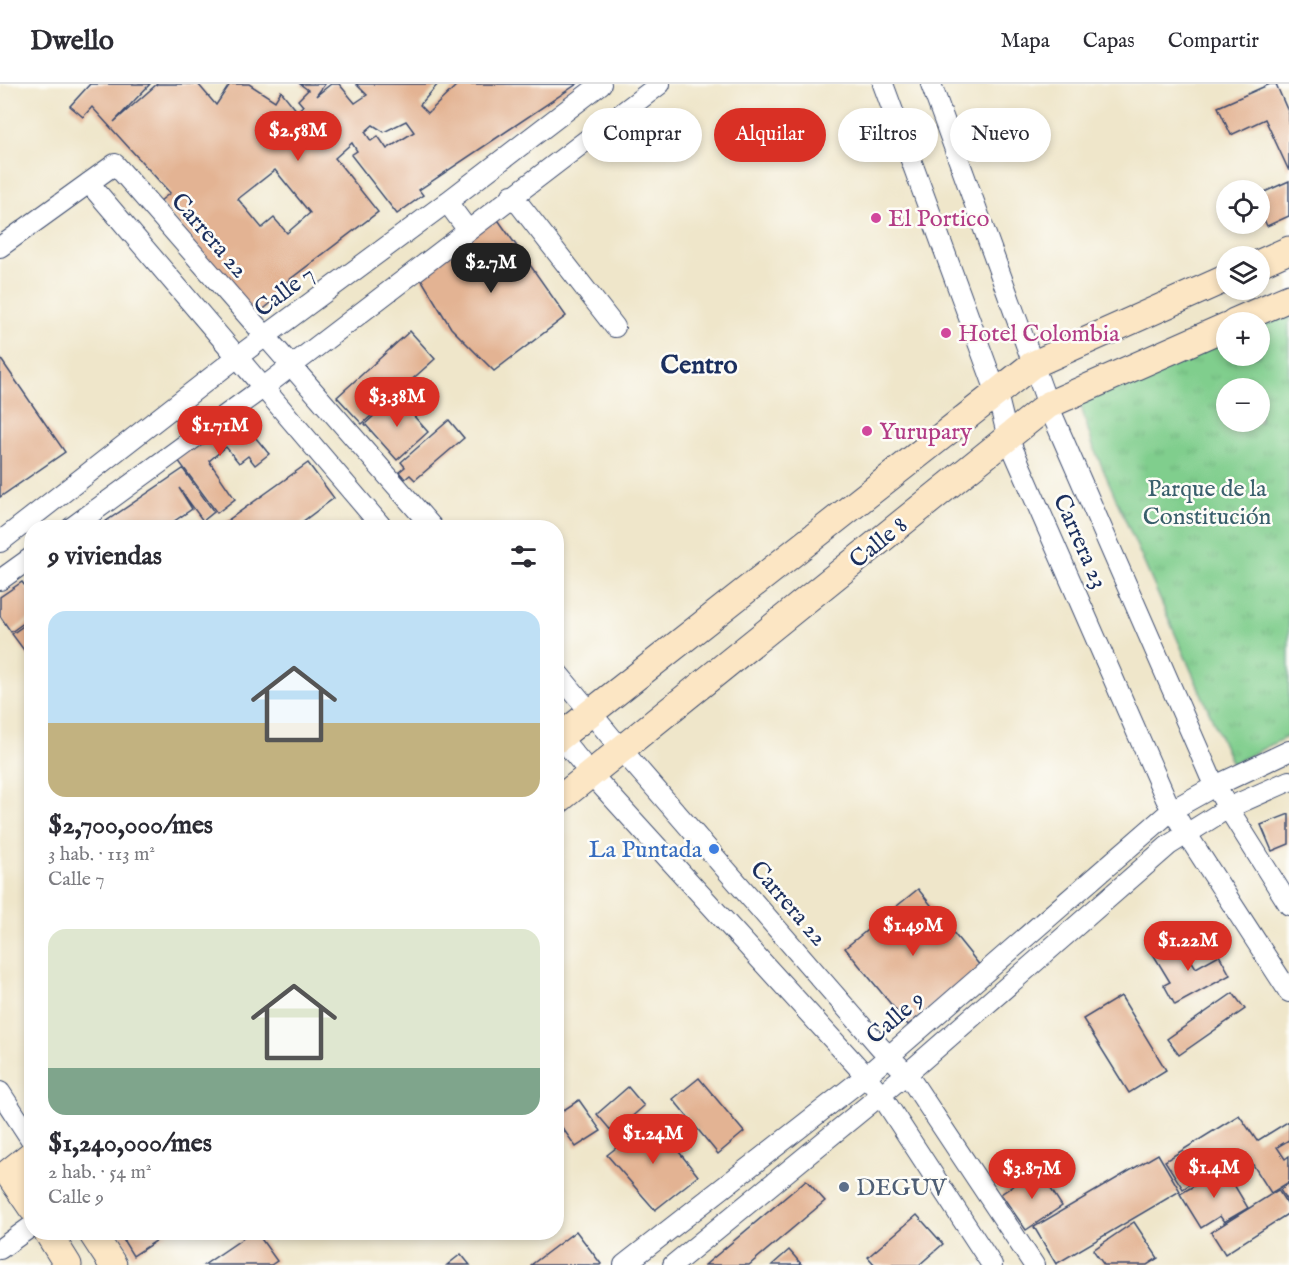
<!DOCTYPE html>
<html lang="es">
<meta charset="utf-8">
<style>
body{margin:0;font-family:"IM FELL English",serif;background:#f2f2f3;color:#2b2b33;height:100vh;display:flex;flex-direction:column;font-size:22px;white-space:nowrap}
*{box-sizing:border-box;margin:0}
p{font-size:20px;color:#7c7c81}
.icon{flex:none;width:33px;height:33px;fill:none;stroke:currentColor;stroke-width:2;stroke-linecap:round;stroke-linejoin:round}
.map{position:relative;flex:1;overflow:hidden}
.panel{position:absolute;left:24px;top:436px;width:540px;height:720px;display:flex;flex-direction:column;background:#fff;border-radius:24px;box-shadow:0 3px 9px #0003}
.panel>*{flex:none}
.top-card{position:absolute;left:582px;top:24px;width:570px;height:54px;display:flex;gap:12px}
.fabs{position:absolute;left:1216px;top:96px;display:grid;gap:12px}
.fabs a{display:grid;place-items:center;width:54px;height:54px;border-radius:50%;background:#fff;box-shadow:0 3px 9px #0003;font-size:30px}
.price{position:absolute;translate:-50% -51px;padding:0 14px;border-radius:21px;background:#d93025;color:#fff;font-size:20px;line-height:39px;filter:drop-shadow(0 2px 3px #0008)}
.price::after{content:'';position:absolute;left:50%;top:36px;width:18px;height:14px;margin-left:-9px;background:inherit;clip-path:polygon(0 0,100% 0,50% 100%)}
.price.on{background:#222;color:#fff}
ul{padding:0;list-style:none}
li{display:grid;align-content:center;gap:12px;height:318px;padding:0 24px}
li span{display:grid;place-items:center;height:186px;border-radius:18px;color:#555}
li>.icon{margin-inline-start:auto}
span .icon{width:108px;height:108px;fill:#fffc;stroke-width:1}
li b{font-size:26px}
h2{display:flex;justify-content:space-between;align-items:center;height:72px;padding:0 24px;font-size:26px}
.pill{padding:0 21px;border-radius:27px;background:#fff;box-shadow:0 3px 9px #0003;font-size:21px;line-height:54px}
.pill.on{background:#d93025;color:#fff}
header{display:flex;align-items:center;gap:36px;box-sizing:border-box;height:84px;padding:0 30px;background:#fff;border-bottom:2px solid #e1e1e2}
header strong{font-size:28px}
nav{display:flex;gap:33px;margin-inline-start:auto;font-size:21px}
.map>svg:first-child{display:block}
.park{fill:url(#park-tufts);stroke:#4e7e76;stroke-width:1.5;fill-rule:evenodd}
.building{fill:#e3b393;fill-rule:evenodd}
.lines{fill:none;stroke-linecap:round;stroke-linejoin:round}
.street-casing{stroke:#3b4a6e;stroke-width:22}
.secondary-casing{stroke:#3b4a6e;stroke-width:29}
.street{stroke:#fff;stroke-width:20}
.secondary{stroke:#fce6c4;stroke-width:27}
.hotel-dot{fill:#d1479c;stroke:#fdfcf7;stroke-width:2}
.shop-dot{fill:#3f7fe0;stroke:#fdfcf7;stroke-width:2}
.service-dot{fill:#5c6f8a;stroke:#fdfcf7;stroke-width:2}
.labels{text-anchor:middle;stroke-width:5;stroke-linejoin:round;paint-order:stroke}
.hotel-label{font-size:24px;fill:#b23c85;stroke:#fdfcf7;text-anchor:start}
.street-label{font-size:24px;fill:#1b2f5e;stroke:#fdfcf7}
.park-label{font-size:24px;fill:#395f6c;stroke:#fdfcf7}
.shop-label{font-size:24px;fill:#366cbe;stroke:#fdfcf7;text-anchor:end}
.service-label{font-size:24px;fill:#4e5e75;stroke:#fdfcf7;text-anchor:start}
.neighbourhood-label{font-size:26px;font-weight:bold;fill:#1b2f5e;stroke:#fdfcf7}
</style>
<header>
<strong>Dwello</strong>
<nav><a>Mapa</a><a>Capas</a><a>Compartir</a></nav>
</header>
<div class="map">
<svg width="1289" height="1181" viewBox="0 0 1289 1181">
<defs>
<pattern id="park-tufts" width="24" height="20" patternUnits="userSpaceOnUse" patternTransform="scale(1.5)"><rect width="24" height="20" fill="#80ce8d"/><path d="M3 7l-1-3M5 7V3M7 7l1-3M15 17l-1-3M17 17v-4M19 17l1-3" fill="none" stroke="#6eb17c"/></pattern>
</defs>
<rect width="100%" height="100%" fill="#fdfcf7"/>
<filter id="ink" filterUnits="userSpaceOnUse"><feTurbulence type="fractalNoise" baseFrequency=".0167" numOctaves="2"/><feDisplacementMap in="SourceGraphic" scale="12" xChannelSelector="R" yChannelSelector="G"/><feConvolveMatrix kernelMatrix="1 2 1 2 8 2 1 2 1" color-interpolation-filters="sRGB"/></filter>
<filter id="wash" filterUnits="userSpaceOnUse"><feTurbulence type="fractalNoise" baseFrequency=".008" numOctaves="4" result="noise"/><feDisplacementMap in="SourceGraphic" scale="24" xChannelSelector="R" yChannelSelector="G"/><feGaussianBlur stdDeviation="1.35" result="paint"/><feColorMatrix in="noise" values="0 0 0 0 0 0 0 0 0 0 0 0 0 0 0 0 0 1.4 0 .05"/><feComposite in="paint" operator="in"/></filter>
<g filter="url(#wash)">
<rect width="100%" height="100%" fill="#efe6ca"/>
<path class="park" d="M1289 230V652L1232 680 1093 362 1080 319 1227 256V272H1260V242ZM1227 304H1260V338H1227Z"/>
<g id="blocks">
<g class="building">
<path d="M90 0H150L114 38 157 0H198L216 21 230 0H249L275 17 281 7 297 27 303 22 298 16 308 6 300 0H325L316 12 331 0H339L355 19 367 11 356 0H438L420 21 428 29 458 0H577L419 106 423 111 397 130 351 71 357 67 352 59 335 74 378 128 284 200 288 205 254 233 160 117 170 109 92 23 83 33 70 22ZM406 37 414 48 387 65 378 52 371 57 365 48 373 41 384 48ZM275 86 310 129 287 149 274 134 262 144 238 115Z"/>
<path d="M1270 0H1276L1289 30V87L1265 35 1231 51 1218 23Z"/>
<path d="M1289 97V132L1267 142 1260 127V110Z"/>
<path d="M494 130 566 232 494 287 451 244 418 190Z"/>
<path d="M410 247 435 275 362 340 337 313Z"/>
<path d="M0 274 65 368 0 413Z"/>
<path d="M396 312 428 348 397 376 365 340Z"/>
<path d="M233 326 269 370 255 381 248 372 239 379 226 363 209 377 235 415 217 429 175 372Z"/>
<path d="M449 336 464 354 415 396 410 391 405 395 399 388 405 383 401 378Z"/>
<path d="M308 379 334 414 294 444H217Z"/>
<path d="M183 385 214 428 203 437 179 404 192 425 164 444H96Z"/>
<path d="M22 498 32 511V533L11 548 0 532V513Z"/>
<path d="M32 536V577L12 550Z"/>
<path d="M1289 730V760L1272 767 1261 741Z"/>
<path d="M918 805 981 883 908 941 845 864Z"/>
<path d="M1178 855 1196 884 1219 871 1230 891 1175 921 1164 901 1170 898 1153 870Z"/>
<path d="M1233 909 1245 925 1179 971 1167 955Z"/>
<path d="M1121 912 1166 986 1129 1009 1083 935Z"/>
<path d="M699 994 744 1048 718 1070 673 1015Z"/>
<path d="M628 1003 644 1022 613 1049 597 1030Z"/>
<path d="M579 1016 601 1047 576 1063 556 1035V1031Z"/>
<path d="M1239 1031 1257 1057 1289 1037V1056L1277 1063 1285 1075 1289 1072V1098L1271 1109 1250 1076 1237 1084 1230 1073 1183 1105 1165 1077Z"/>
<path d="M653 1035 698 1092 655 1126 607 1071Z"/>
<path d="M1158 1070 1180 1107 1056 1180 1034 1143Z"/>
<path d="M1224 1084 1248 1124 1224 1138 1220 1132 1201 1144 1180 1110Z"/>
<path d="M1038 1085 1062 1122 1026 1146 1001 1110Z"/>
<path d="M806 1096 825 1117 749 1181H705Z"/>
<path d="M1289 1099V1120L1280 1106Z"/>
<path d="M1278 1106 1289 1123V1129L1225 1170 1211 1148Z"/>
<path d="M917 1131 943 1160 919 1181H875L868 1173Z"/>
<path d="M1134 1138 1158 1174 1147 1181H1104L1093 1166Z"/>
<path d="M576 1147 601 1180 600 1181H531Z"/>
<path d="M119 1149H168L133 1172Z"/>
<path d="M251 1149H257L277 1177 271 1181H204Z"/>
<path d="M789 1166 802 1181H772Z"/>
<path d="M461 1170 470 1181H447Z"/>
</g>
</g>
</g>
<g filter="url(#ink)">
<use href="#blocks" fill-opacity="0" stroke="#3b4a6e" stroke-width="1.5"/>
<g class="lines">
<g class="street-casing">
<g id="street">
<path d="M883 0 997 310 1008 354 1166 715 1186 749 1289 908"/>
<path d="M931 0 1048 321 1210 692 1228 724 1289 821"/>
<path d="M89 99 383 444"/>
<path d="M512 111 615 243"/>
<path d="M447 118 467 145"/>
<path d="M0 163 115 80 433 444"/>
<path d="M71 444 264 303 660 0"/>
<path d="M0 458 236 274 447 118 601 0"/>
<path d="M0 496 32 473"/>
<path d="M556 587 621 665 880 963 907 990 1034 1181"/>
<path d="M556 648 591 690 866 992 881 1011 992 1181"/>
<path d="M0 1008 32 1057"/>
<path d="M0 1165 32 1142"/>
<path d="M624 1181 866 992 1172 726 1215 702 1289 667"/>
<path d="M673 1181 916 982 1169 761 1228 724 1289 697"/>
</g>
</g>
<g class="secondary-casing">
<g id="secondary">
<path d="M1260 179 1289 166"/>
<path d="M1234 238 1289 214"/>
<path d="M556 656 1032 281 1227 194"/>
<path d="M556 718 1048 321 1227 242"/>
<path d="M32 1070 8 1089 32 1124"/>
<path d="M48 1149 68 1181"/>
<path d="M92 1149 113 1181"/>
</g>
</g>
<use href="#street" class="street"/>
<use href="#secondary" class="secondary"/>
</g>
</g>
<g class="hotel-dot">
<circle cx="876" cy="134" r="6"/>
<circle cx="946" cy="249" r="6"/>
<circle cx="867" cy="347" r="6"/>
</g>
<circle class="shop-dot" cx="714" cy="765" r="6"/>
<circle class="service-dot" cx="844" cy="1103" r="6"/>
<g class="labels">
<g class="hotel-label">
<text x="888" y="142">El Portico</text>
<text x="958" y="257">Hotel Colombia</text>
<text x="879" y="355">Yurupary</text>
</g>
<g class="street-label">
<text transform="translate(210 151) rotate(49)" y="8">Carrera 22</text>
<text transform="translate(284 207) rotate(-37)" y="8">Calle 7</text>
<text transform="translate(1081 457) rotate(66)" y="8">Carrera 23</text>
<text transform="translate(878 458) rotate(-39)" y="8">Calle 8</text>
<text transform="translate(789 819) rotate(49)" y="8">Carrera 22</text>
<text transform="translate(895 933) rotate(-41)" y="8">Calle 9</text>
</g>
<g class="park-label">
<text x="1207" y="412">Parque de la<tspan x="1207" dy="28">Constitución</tspan></text>
</g>
<g class="shop-label">
<text x="702" y="773">La Puntada</text>
</g>
<g class="service-label">
<text x="856" y="1111">DEGUV</text>
</g>
<g class="neighbourhood-label">
<text x="699" y="289">Centro</text>
</g>
</g>
</svg>
<div class="fabs">
<a><svg class="icon" aria-label="locate" viewBox="0 0 24 24"><circle cx="12" cy="12" r="6"/><path d="M12 2v4M12 18v4M2 12h4M18 12h4"/></svg></a>
<a><svg class="icon" aria-label="layers" viewBox="0 0 24 24"><path d="M12 4l9 5-9 5-9-5zM3 14l9 5 9-5"/></svg></a>
<a>+</a>
<a>−</a>
</div>
<b class="price" style="left:298px;top:78px">$2.58M</b>
<b class="price on" style="left:491px;top:210px">$2.7M</b>
<b class="price" style="left:397px;top:344px">$3.38M</b>
<b class="price" style="left:220px;top:373px">$1.71M</b>
<b class="price" style="left:913px;top:873px">$1.49M</b>
<b class="price" style="left:1188px;top:888px">$1.22M</b>
<b class="price" style="left:653px;top:1081px">$1.24M</b>
<b class="price" style="left:1214px;top:1115px">$1.4M</b>
<b class="price" style="left:1032px;top:1116px">$3.87M</b>
<div class="top-card">
<a class="pill">Comprar</a>
<a class="pill on">Alquilar</a>
<a class="pill">Filtros</a>
<a class="pill">Nuevo</a>
</div>
<section class="panel">
<h2>9 viviendas<svg class="icon" aria-label="filters" viewBox="0 0 24 24"><path d="M4 7h16M4 17h16"/><circle cx="9" cy="7" r="2"/><circle cx="15" cy="17" r="2"/></svg></h2>
<ul>
<li><span style="background:linear-gradient(#bfe0f5 60%,#c2b280 0)"><svg class="icon" aria-label="home" viewBox="0 0 24 24"><path d="M3 11l9-7 9 7M6 9v11h12V9"/></svg></span><div><b>$2,700,000/mes</b><p>3 hab. · 113 m²</p><p>Calle 7</p></div></li>
<li><span style="background:linear-gradient(#dfe7d0 75%,#7fa58c 0)"><svg class="icon" aria-label="home" viewBox="0 0 24 24"><path d="M3 11l9-7 9 7M6 9v11h12V9"/></svg></span><div><b>$1,240,000/mes</b><p>2 hab. · 54 m²</p><p>Calle 9</p></div></li>
</ul>
</section>
</div>
